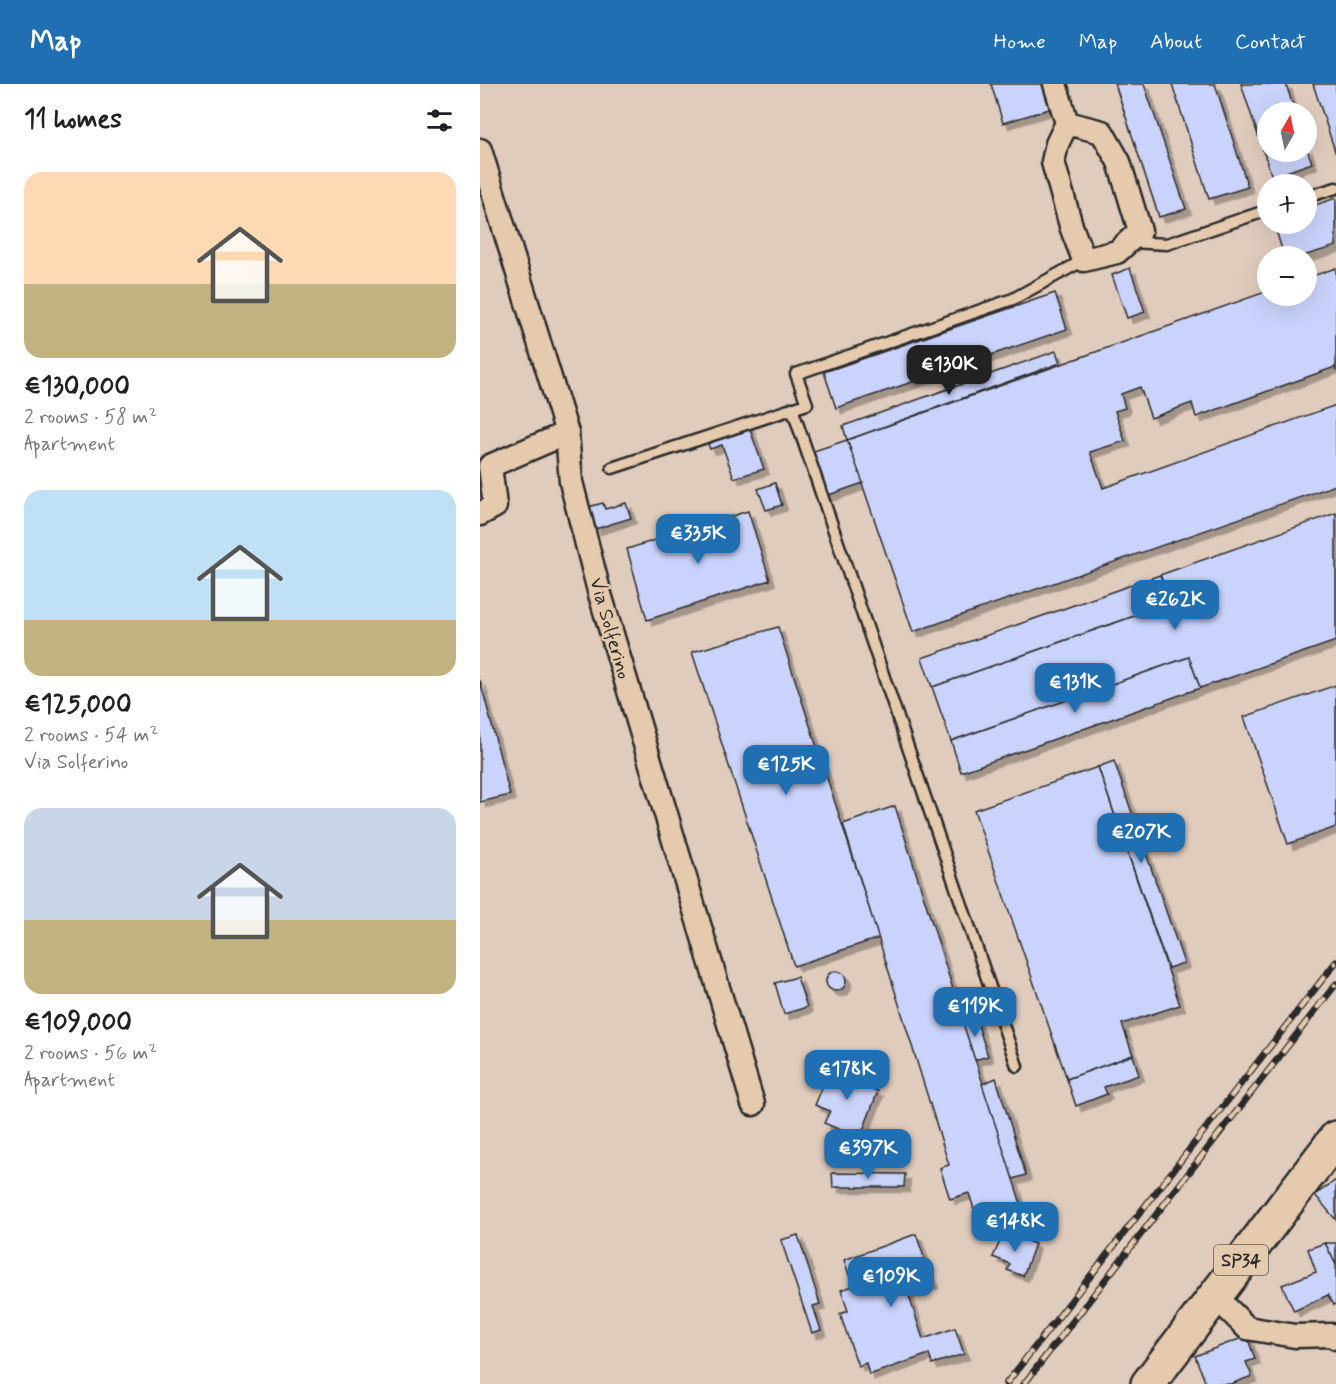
<!DOCTYPE html>
<meta charset="utf-8">
<style>
body{margin:0;font-family:Mynerve,sans-serif;background:#f2f2f2;color:#202124;height:100vh;display:flex;flex-direction:column;font-size:22px;white-space:nowrap}
*{box-sizing:border-box;margin:0}
p{font-size:20px;color:#757577}
.icon{flex:none;width:33px;height:33px;fill:none;stroke:currentColor;stroke-width:2;stroke-linecap:round;stroke-linejoin:round}
.map{position:relative;flex:1;overflow:hidden}
.details{display:flex;flex-direction:column;background:#fff;width:480px}
.details>*{flex:none}
.needle{width:39px;rotate:9deg}
.fabs{position:absolute;left:777px;top:18px;display:grid;gap:12px}
.fabs a{display:grid;place-items:center;width:60px;height:60px;border-radius:50%;background:#fff;box-shadow:0 6px 24px #0002;font-size:30px}
.price{position:absolute;translate:-50% -51px;padding:0 14px;border-radius:12px;background:#1f6fb2;color:#fff;font-size:20px;line-height:39px;filter:drop-shadow(0 2px 3px #0008)}
.price::after{content:'';position:absolute;left:50%;top:36px;width:18px;height:14px;margin-left:-9px;background:inherit;clip-path:polygon(0 0,100% 0,50% 100%)}
.price.selected{background:#222;color:#fff}
ul{padding:0;list-style:none}
li{display:grid;align-content:center;gap:12px;height:318px;padding:0 24px}
li span{display:grid;place-items:center;height:186px;border-radius:18px;color:#555}
li>.icon{margin-inline-start:auto}
span .icon{width:108px;height:108px;fill:#fffc;stroke-width:1}
li b{font-size:26px}
h2{display:flex;justify-content:space-between;align-items:center;height:72px;padding:0 24px;font-size:26px}
header{display:flex;align-items:center;gap:36px;box-sizing:border-box;height:84px;padding:0 30px;background:#1f6fb2;color:#fff}
header strong{font-size:28px}
nav{display:flex;gap:33px;margin-inline-start:auto;font-size:21px}
main{display:flex;flex:1;min-height:0}
.map>svg:first-child{display:block}
.building{fill:#cad3fb;stroke:#2b2b2b;stroke-width:1.5;filter:url(#shadow)}
.lines{fill:none;stroke-linecap:round;stroke-linejoin:round}
.lane-casing{stroke:#2b2b2b;stroke-width:15}
.street-casing{stroke:#2b2b2b;stroke-width:27}
.primary-casing{stroke:#2b2b2b;stroke-width:38}
.lane{stroke:#e6caad;stroke-width:10}
.street{stroke:#e6caad;stroke-width:22}
.primary{stroke:#e6caad;stroke-width:33}
.rail-casing{stroke:#2b2b2b;stroke-width:7}
.rail{stroke:#e6caad;stroke-width:4.5;stroke-dasharray:14;stroke-linecap:butt}
.labels{text-anchor:middle;stroke-width:4.5;stroke-linejoin:round;paint-order:stroke}
.shield{fill:#e6caad;stroke:#635b52;stroke-width:1.5}
.shield-label{font-size:18px;font-weight:bold;fill:#2b2b2b}
.street-label{font-size:20px;fill:#2b2b2b;stroke:#e6caad}
</style>
<header>
<strong>Map</strong>
<nav><a>Home</a><a>Map</a><a>About</a><a>Contact</a></nav>
</header>
<main>
<section class="details">
<h2>11 homes<svg class="icon" aria-label="filters" viewBox="0 0 24 24"><path d="M4 7h16M4 17h16"/><circle cx="9" cy="7" r="2"/><circle cx="15" cy="17" r="2"/></svg></h2>
<ul>
<li><span style="background:linear-gradient(#ffd9b3 60%,#c2b280 0)"><svg class="icon" aria-label="home" viewBox="0 0 24 24"><path d="M3 11l9-7 9 7M6 9v11h12V9"/></svg></span><div><b>€130,000</b><p>2 rooms · 58 m²</p><p>Apartment</p></div></li>
<li><span style="background:linear-gradient(#bfe0f5 70%,#c2b280 0)"><svg class="icon" aria-label="home" viewBox="0 0 24 24"><path d="M3 11l9-7 9 7M6 9v11h12V9"/></svg></span><div><b>€125,000</b><p>2 rooms · 54 m²</p><p>Via Solferino</p></div></li>
<li><span style="background:linear-gradient(#c9d6e8 60%,#c2b280 0)"><svg class="icon" aria-label="home" viewBox="0 0 24 24"><path d="M3 11l9-7 9 7M6 9v11h12V9"/></svg></span><div><b>€109,000</b><p>2 rooms · 56 m²</p><p>Apartment</p></div></li>
</ul>
</section>
<div class="map">
<svg width="856" height="1300" viewBox="0 0 856 1300">
<defs>
<filter id="shadow"><feDropShadow dx="5.5" dy="5.5" stdDeviation="0" flood-color="#0004"/></filter>
</defs>
<rect width="100%" height="100%" fill="#e0ccbd"/>
<filter id="ink" filterUnits="userSpaceOnUse"><feTurbulence type="fractalNoise" baseFrequency=".0167" numOctaves="2"/><feDisplacementMap in="SourceGraphic" scale="12" xChannelSelector="R" yChannelSelector="G"/><feConvolveMatrix kernelMatrix="1 2 1 2 8 2 1 2 1" color-interpolation-filters="sRGB"/></filter>
<g filter="url(#ink)">
<g class="building">
<path d="M511 0H569L576 23 523 39Z"/>
<path d="M635 0H664L706 125 679 133Z"/>
<path d="M692 0H735L768 103 729 115Z"/>
<path d="M761 0H806L815 28H788V68H826V62L832 79 792 93Z"/>
<path d="M833 0H856V70Z"/>
<path d="M856 114V162L823 172H804L794 140H826V124Z"/>
<path d="M650 184 665 228 647 234 632 191Z"/>
<path d="M856 184V287L855 283 716 333 712 319 671 334 660 303 641 310 645 324 635 327 645 357 610 368 623 404 856 321V401L433 548 367 356 788 207V212H826V194Z"/>
<path d="M575 209 587 245 356 324 344 288Z"/>
<path d="M576 267 580 279 367 356 363 342Z"/>
<path d="M268 340 284 385 254 394 242 361 230 365 226 355Z"/>
<path d="M367 356 383 399 346 412 331 368Z"/>
<path d="M295 399 302 421 286 426 278 405Z"/>
<path d="M123 419 125 425 146 419 151 434 115 445 108 423Z"/>
<path d="M268 427 290 496 167 536 147 465Z"/>
<path d="M856 429V557L720 604 709 573 471 657 452 603 691 519 680 491Z"/>
<path d="M680 491 691 519 452 603 442 574Z"/>
<path d="M298 543 399 854 314 882 212 568Z"/>
<path d="M709 573 720 604 481 688 471 657Z"/>
<path d="M0 596 30 711 0 718Z"/>
<path d="M856 601V743L808 760 764 633Z"/>
<path d="M634 677 704 879 688 884 618 683Z"/>
<path d="M618 683 700 921 642 940 653 971 587 995 494 726Z"/>
<path d="M415 722 541 1120 497 1135 489 1109 470 1115 460 1084 469 1081 363 740Z"/>
<circle cx="356" cy="897" r="10"/>
<path d="M317 893 327 923 304 930 295 899Z"/>
<path d="M495 932 508 972 495 976 482 936Z"/>
<path d="M653 971 659 991 624 1003 627 1010 596 1022 587 995Z"/>
<path d="M350 985 363 989 366 985 392 997 389 1004 398 1007 380 1054 344 1039 350 1027 335 1021Z"/>
<path d="M516 994 546 1091 533 1095 502 1000Z"/>
<path d="M352 1089 425 1090 424 1103H353Z"/>
<path d="M856 1096V1136L835 1111Z"/>
<path d="M524 1148 555 1160 543 1192 527 1186 530 1180 513 1173Z"/>
<path d="M436 1150 453 1199 428 1209 443 1255 475 1244 484 1270 452 1280 449 1270 389 1291 386 1279 378 1282 360 1230 368 1227 361 1206 373 1202 364 1176Z"/>
<path d="M318 1151 340 1220 333 1222 341 1246 332 1249 301 1156Z"/>
<path d="M845 1159H856V1181Z"/>
<path d="M845 1159 856 1181V1220L854 1221 848 1211 814 1227 802 1201 836 1188 828 1165Z"/>
<path d="M767 1252 775 1275 766 1278 772 1292 751 1300H726L715 1272Z"/>
</g>
<g class="lines">
<g class="lane-casing">
<g id="lane">
<path d="M826 113 856 104"/>
<path d="M651 158 687 160 788 126"/>
<path d="M312 324 537 982"/>
<path d="M132 384 327 320 316 290 533 215 604 176"/>
</g>
</g>
<g class="street-casing">
<g id="street">
<path d="M575 0 587 39 577 60 573 78 592 145 604 176 637 168 660 147 639 78 622 48 587 39"/>
<path d="M0 66 87 349 91 398 119 507 273 1020"/>
<path d="M0 430 15 422 10 382 87 349"/>
<path d="M734 1211 767 1244 815 1252 852 1251 856 1254"/>
</g>
</g>
<g class="primary-casing">
<path id="primary" d="M668 1300 856 1054"/>
</g>
<use href="#lane" class="lane"/>
<use href="#street" class="street"/>
<use href="#primary" class="primary"/>
<g class="rail-casing">
<g id="rail">
<path d="M526 1300 856 878"/>
<path d="M544 1300 856 900"/>
</g>
</g>
<use href="#rail" class="rail"/>
</g>
</g>
<g class="labels">
<rect class="shield" x="734" y="1161" width="54" height="30" rx="4.5"/>
<g class="shield-label">
<text x="761" y="1182">SP34</text>
</g>
<g class="street-label">
<text transform="translate(131 544) rotate(74)" y="7">Via Solferino</text>
</g>
</g>
</svg>
<div class="fabs">
<a><svg class="needle" viewBox="-14 -14 28 28"><path d="M0-13l5 13h-10z" fill="#e53935"/><path d="M0 13l5-13h-10z" fill="#757577"/></svg></a>
<a>+</a>
<a>−</a>
</div>
<b class="price selected" style="left:469px;top:312px">€130K</b>
<b class="price" style="left:218px;top:481px">€335K</b>
<b class="price" style="left:695px;top:547px">€262K</b>
<b class="price" style="left:595px;top:630px">€131K</b>
<b class="price" style="left:306px;top:712px">€125K</b>
<b class="price" style="left:661px;top:780px">€207K</b>
<b class="price" style="left:495px;top:954px">€119K</b>
<b class="price" style="left:367px;top:1017px">€178K</b>
<b class="price" style="left:388px;top:1096px">€397K</b>
<b class="price" style="left:535px;top:1169px">€148K</b>
<b class="price" style="left:411px;top:1224px">€109K</b>
</div>
</main>
